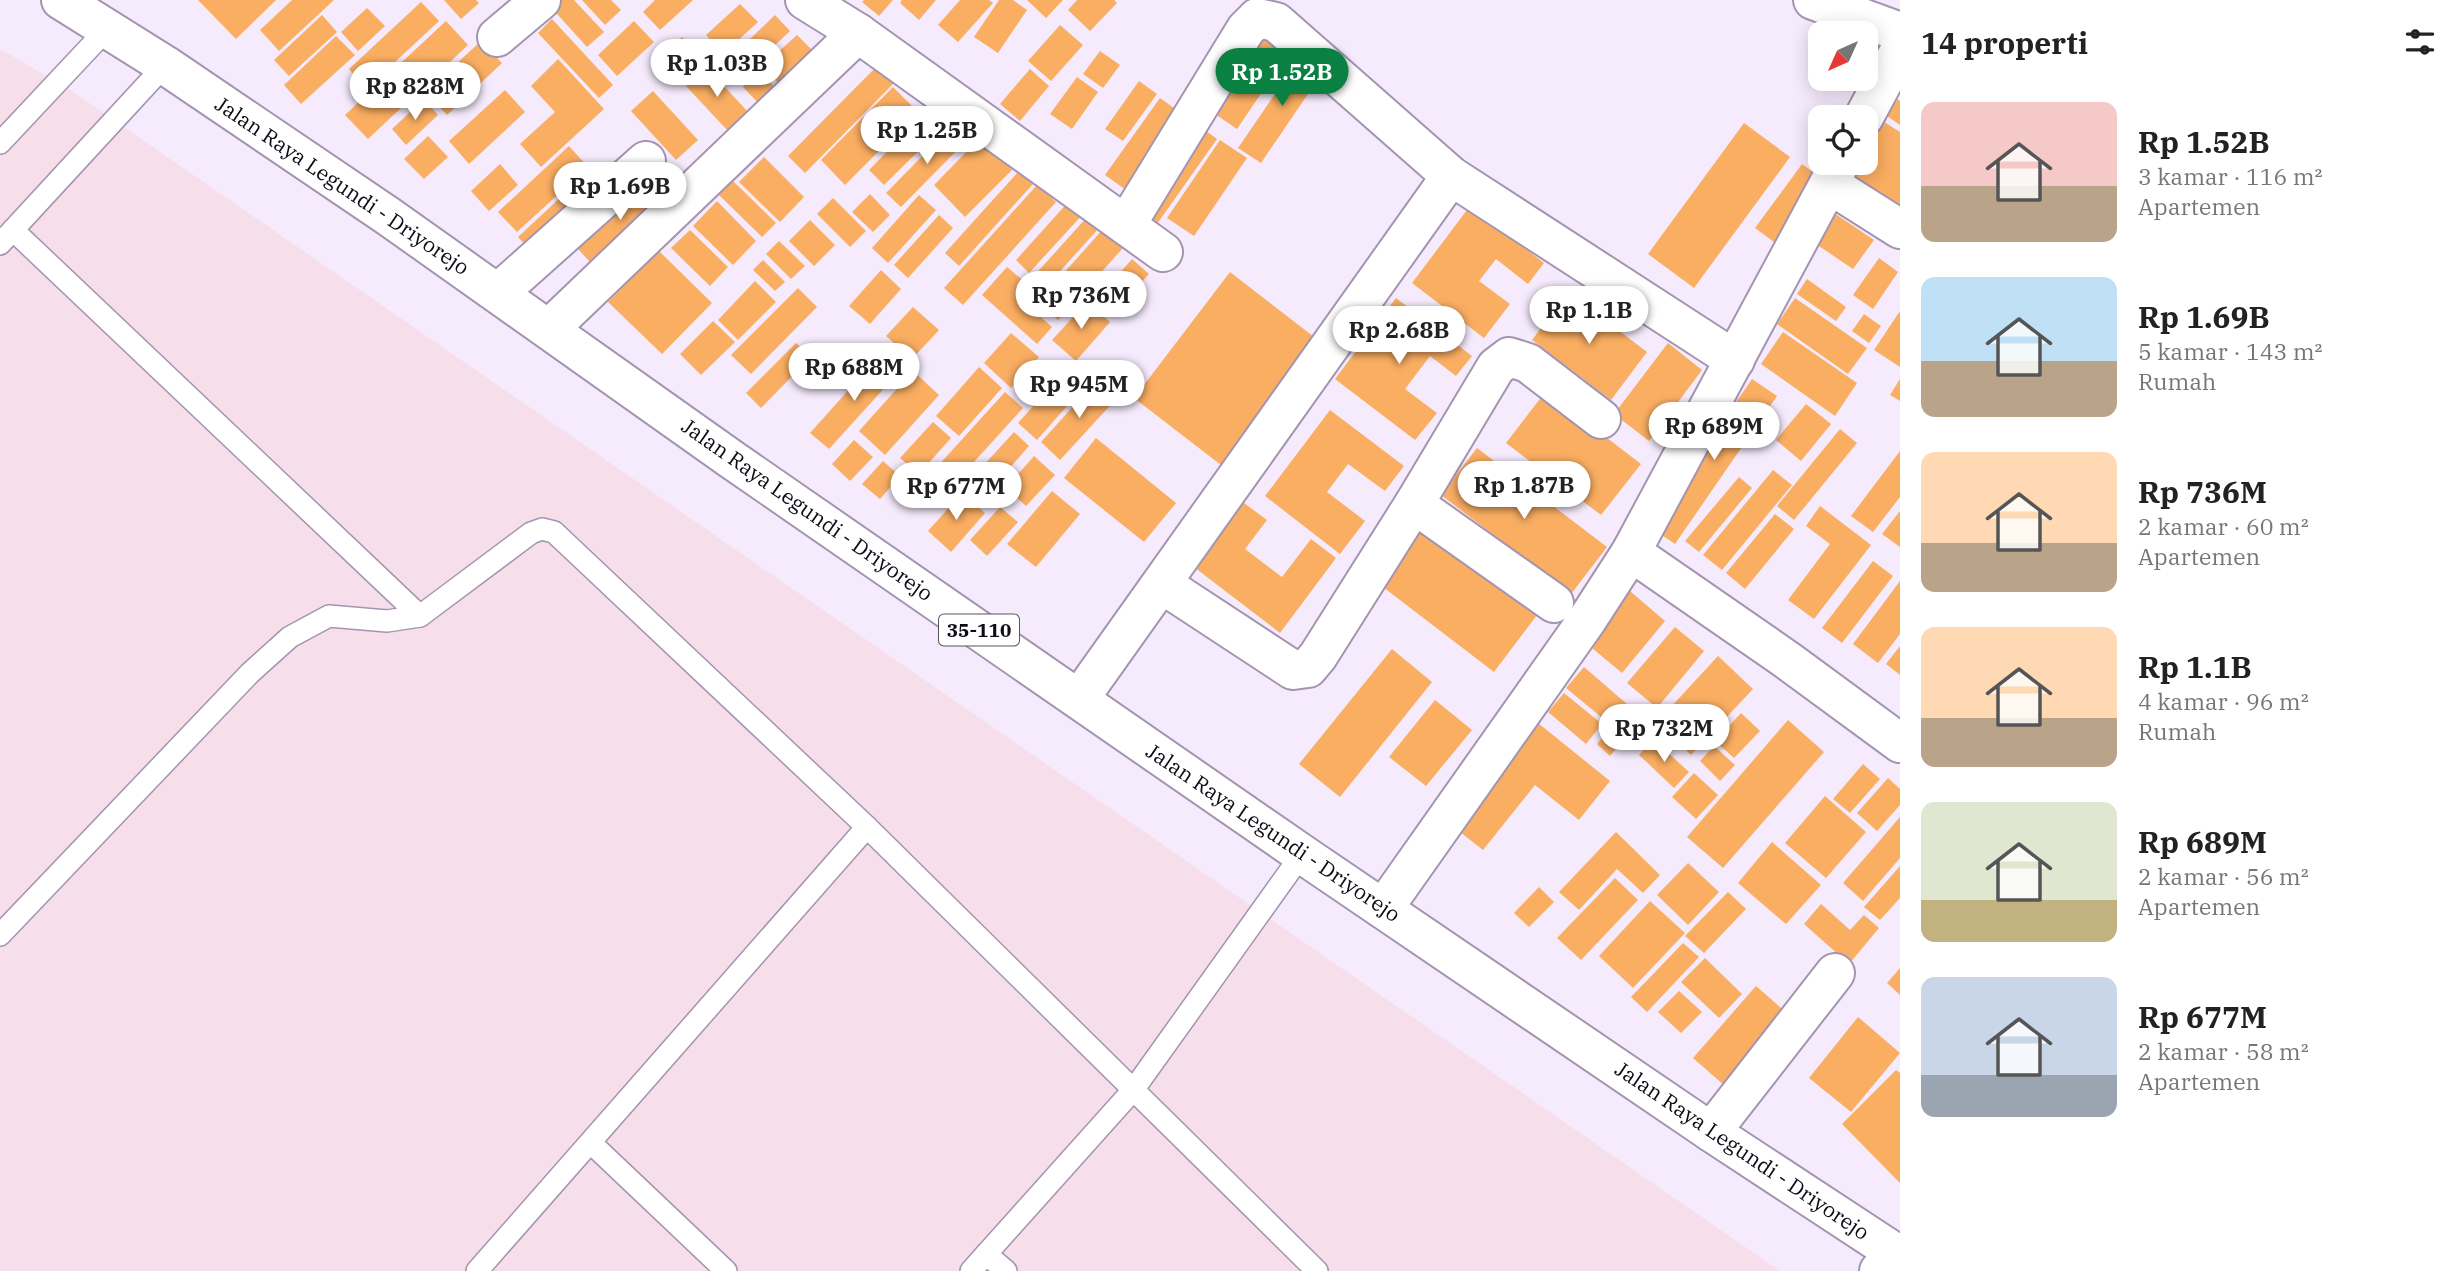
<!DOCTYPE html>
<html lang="id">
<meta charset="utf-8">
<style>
body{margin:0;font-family:"IBM Plex Serif",serif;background:#f2f2f2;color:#222;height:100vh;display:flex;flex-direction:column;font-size:26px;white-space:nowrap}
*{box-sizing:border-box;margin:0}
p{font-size:23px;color:#767676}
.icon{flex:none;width:38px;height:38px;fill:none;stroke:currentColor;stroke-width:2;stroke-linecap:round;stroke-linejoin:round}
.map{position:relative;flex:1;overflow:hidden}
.details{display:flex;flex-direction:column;background:#fff;width:560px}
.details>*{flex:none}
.needle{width:46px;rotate:225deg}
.tools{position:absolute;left:1808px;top:21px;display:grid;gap:14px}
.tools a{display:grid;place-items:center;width:70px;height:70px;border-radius:14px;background:#fff;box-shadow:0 4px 18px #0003;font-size:35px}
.price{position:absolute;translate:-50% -60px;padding:0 16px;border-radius:24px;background:#fff;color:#222;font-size:23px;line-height:46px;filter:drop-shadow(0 2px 4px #0008)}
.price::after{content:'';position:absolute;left:50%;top:42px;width:21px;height:16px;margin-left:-10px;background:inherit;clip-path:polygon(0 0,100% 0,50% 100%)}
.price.on{background:#0b8043;color:#fff}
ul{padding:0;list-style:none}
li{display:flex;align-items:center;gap:21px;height:175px;padding:0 21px}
li span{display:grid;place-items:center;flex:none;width:196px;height:140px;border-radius:14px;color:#555}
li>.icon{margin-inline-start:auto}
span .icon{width:84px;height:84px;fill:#fffc;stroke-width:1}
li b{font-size:30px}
h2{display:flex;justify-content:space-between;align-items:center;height:84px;padding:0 21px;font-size:30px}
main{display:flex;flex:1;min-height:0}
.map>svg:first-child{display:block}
.industrial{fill:#f6deeb}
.building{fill:#faae62}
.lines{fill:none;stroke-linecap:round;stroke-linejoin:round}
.lane-casing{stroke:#a494b0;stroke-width:24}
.street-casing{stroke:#a494b0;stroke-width:42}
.secondary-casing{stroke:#a494b0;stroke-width:42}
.primary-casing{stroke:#a494b0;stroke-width:42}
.lane{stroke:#fff;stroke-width:21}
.street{stroke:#fff;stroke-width:38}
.secondary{stroke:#fff;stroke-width:38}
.primary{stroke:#fff;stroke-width:38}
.labels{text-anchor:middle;stroke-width:5;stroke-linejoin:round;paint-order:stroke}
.shield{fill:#fff;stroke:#58545a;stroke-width:2}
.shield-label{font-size:19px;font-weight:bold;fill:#100a14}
.street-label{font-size:21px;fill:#100a14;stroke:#fff}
</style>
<main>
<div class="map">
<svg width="1900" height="1271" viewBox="0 0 1900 1271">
<rect width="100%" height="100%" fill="#f6ebfd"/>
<path class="industrial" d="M0 49 66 87 1780 1271H0Z"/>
<g class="building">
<path d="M198 0H276L236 39Z"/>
<path d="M292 0H334L279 51 260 30Z"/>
<path d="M444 0H476L479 3 461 19Z"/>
<path d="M554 0H574L604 32 587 47 549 5Z"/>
<path d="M582 0H611L621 10 605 25Z"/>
<path d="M655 0H693L660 30 643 12Z"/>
<path d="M864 0H893L879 16 862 2Z"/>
<path d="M902 0H936L919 20 900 3Z"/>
<path d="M960 0H989L993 3 958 42 938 25Z"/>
<path d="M999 0H1013L1027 10 998 53 974 37Z"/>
<path d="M1027 0H1063L1046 18Z"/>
<path d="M1077 0H1114L1117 3 1090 31 1068 10Z"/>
<path d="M421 2 439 21 366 89 349 69Z"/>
<path d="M740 4 758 22 723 54 706 35Z"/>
<path d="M367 8 385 26 358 51 341 32Z"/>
<path d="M322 15 337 32 289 76 274 60Z"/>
<path d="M775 15 790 31 736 82 721 67Z"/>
<path d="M552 19 613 85 599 98 538 33Z"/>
<path d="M446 21 468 45 368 139 345 115Z"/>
<path d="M634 21 654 42 617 76 598 55Z"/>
<path d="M1060 25 1083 45 1051 81 1028 61Z"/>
<path d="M1269 29 1293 46 1237 129 1212 112Z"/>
<path d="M1866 33 1900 36 1866 80Z"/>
<path d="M797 35 818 56 783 88 763 66Z"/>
<path d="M336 36 355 55 301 104 284 85Z"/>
<path d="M682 37 701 58 679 79 659 58Z"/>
<path d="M481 41 502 63 447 115 426 92Z"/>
<path d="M1100 51 1120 65 1103 88 1083 74Z"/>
<path d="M1303 53 1325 69 1261 163 1238 148Z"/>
<path d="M558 59 604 109 541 167 520 144 555 112 531 86Z"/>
<path d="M878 65 895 82 805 173 788 156Z"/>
<path d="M706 67 749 113 728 131 686 86Z"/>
<path d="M1030 69 1049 86 1020 121 1000 104Z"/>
<path d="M759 71 779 91 762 107 743 87Z"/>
<path d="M1077 77 1098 92 1072 129 1050 114Z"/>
<path d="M1139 81 1157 94 1123 141 1105 129Z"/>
<path d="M893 87 918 112 845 185 821 160Z"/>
<path d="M505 90 525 112 469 164 449 141Z"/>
<path d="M653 91 698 140 676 160 631 111Z"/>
<path d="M1160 98 1181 113 1126 190 1105 175Z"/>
<path d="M424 99 438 115 406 145 392 129Z"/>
<path d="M1897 99 1900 101V125L1887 116Z"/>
<path d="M928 110 944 126 884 185 869 170Z"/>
<path d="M1881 120 1900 132V219L1842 182 1854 163H1866V145Z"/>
<path d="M1744 123 1790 157 1694 288 1648 254Z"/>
<path d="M953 125 968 139 901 207 886 193Z"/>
<path d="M1202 128 1217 139 1157 224 1141 213Z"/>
<path d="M428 136 448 157 424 179 404 159Z"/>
<path d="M980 138 1012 170 965 217 934 185Z"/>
<path d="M1220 140 1247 158 1194 236 1167 218Z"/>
<path d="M569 146 588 167 517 232 498 212Z"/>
<path d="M764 157 804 197 780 222 739 182Z"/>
<path d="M500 164 518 185 489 211 471 191Z"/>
<path d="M1802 164 1820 177 1774 242 1755 228Z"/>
<path d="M591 169 608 186 534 255 518 237Z"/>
<path d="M1019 171 1033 184 959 266 945 253Z"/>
<path d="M641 173 671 205 599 272 570 240Z"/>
<path d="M733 181 776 223 762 237 719 195Z"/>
<path d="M1037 185 1056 202 963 305 944 288Z"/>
<path d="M870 194 890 215 873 232 852 212Z"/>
<path d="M919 195 936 210 888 263 872 248Z"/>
<path d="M833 198 866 231 850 247 817 214Z"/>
<path d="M1070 200 1084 213 1029 273 1016 260Z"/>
<path d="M717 201 756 241 733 265 693 226Z"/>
<path d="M1470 206 1544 263 1528 284 1496 259 1479 281 1510 304 1484 338 1412 283Z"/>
<path d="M1834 213 1874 240 1853 269 1813 242Z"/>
<path d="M939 215 953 228 908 278 894 265Z"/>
<path d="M1088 216 1099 228 1044 289 1032 278Z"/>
<path d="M810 220 835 245 814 266 789 241Z"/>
<path d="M1103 229 1123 248 1058 320 1038 302Z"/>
<path d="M690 230 728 267 710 286 671 248Z"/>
<path d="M779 241 805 266 791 279 766 254Z"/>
<path d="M659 251 712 303 662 354 608 302Z"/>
<path d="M1879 258 1898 272 1873 309 1853 295Z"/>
<path d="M1132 259 1149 274 1115 311 1099 297Z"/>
<path d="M763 260 785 282 775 291 753 270Z"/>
<path d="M1007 267 1026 283 1016 295 1052 327 1037 344 982 295Z"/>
<path d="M881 270 901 289 870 324 849 306Z"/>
<path d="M1230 272 1318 340 1221 465 1134 398Z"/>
<path d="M1807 279 1846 307 1836 321 1797 294Z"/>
<path d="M755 281 776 302 738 340 718 320Z"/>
<path d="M798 288 817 307 751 374 731 355Z"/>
<path d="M1568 292 1647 352 1611 400 1532 340Z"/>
<path d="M1396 298 1472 356 1456 376 1430 356 1405 389 1437 413 1415 440 1335 379Z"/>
<path d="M1795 298 1867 348 1848 374 1777 324Z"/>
<path d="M1087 302 1110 322 1076 361 1052 340Z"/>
<path d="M913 307 939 330 912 359 886 336Z"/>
<path d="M1900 311V367L1874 350Z"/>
<path d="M1864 314 1881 326 1869 343 1852 331Z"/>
<path d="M713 321 735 342 701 375 680 354Z"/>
<path d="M1783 332 1857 383 1835 416 1761 364Z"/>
<path d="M1011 333 1039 357 1011 388 984 363Z"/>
<path d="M796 343 811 357 761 408 746 393Z"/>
<path d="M1668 343 1702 370 1649 441 1614 414Z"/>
<path d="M879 356 898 373 829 449 810 433Z"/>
<path d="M1072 363 1090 380 1037 440 1018 423Z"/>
<path d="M979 367 1002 388 959 436 936 416Z"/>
<path d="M913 371 939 395 885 455 859 431Z"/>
<path d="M1752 379 1777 396 1675 544 1650 527Z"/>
<path d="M1900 379V401L1890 395Z"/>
<path d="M1097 380 1117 398 1060 460 1041 442Z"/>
<path d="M1546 391 1641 464 1601 515 1506 443Z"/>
<path d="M1005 392 1023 408 944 495 926 479Z"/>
<path d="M1806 404 1831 424 1801 461 1776 440Z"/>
<path d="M1330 410 1404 466 1385 491 1348 464 1327 492 1365 521 1340 554 1265 496Z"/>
<path d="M933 422 951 438 919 474 900 458Z"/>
<path d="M1840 429 1857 443 1794 520 1777 506Z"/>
<path d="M1014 432 1029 446 988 493 972 478Z"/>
<path d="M1096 438 1176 503 1144 542 1064 478Z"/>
<path d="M854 440 873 457 850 481 832 464Z"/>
<path d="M1477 448 1607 547 1571 594 1441 495Z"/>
<path d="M1900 451V497L1873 532 1851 516Z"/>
<path d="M1034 456 1055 475 1026 506 1006 488Z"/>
<path d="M883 461 900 476 880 499 862 484Z"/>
<path d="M1773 470 1792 485 1722 570 1703 555Z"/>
<path d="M1739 477 1752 488 1699 552 1685 541Z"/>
<path d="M1052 491 1080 514 1036 567 1007 544Z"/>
<path d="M962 493 985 513 951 552 928 531Z"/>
<path d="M1240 500 1267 520 1245 549 1282 577 1311 539 1336 558 1280 633 1190 564Z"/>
<path d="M1820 506 1871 545 1814 619 1788 600 1830 544 1806 526Z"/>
<path d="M1000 507 1018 522 987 556 970 540Z"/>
<path d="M1900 511V547L1882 534Z"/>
<path d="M1775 514 1794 529 1745 589 1726 573Z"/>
<path d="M1426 523 1540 611 1494 672 1379 584Z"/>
<path d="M1873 561 1893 576 1842 643 1822 628Z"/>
<path d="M1900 581V634L1878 663 1853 644Z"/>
<path d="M1630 591 1665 621 1622 673 1586 643Z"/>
<path d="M1675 627 1704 651 1657 708 1627 683Z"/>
<path d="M1900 646V675L1886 664Z"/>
<path d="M1392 649 1432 682 1340 797 1299 764Z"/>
<path d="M1718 656 1753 689 1691 755 1657 722Z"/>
<path d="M1584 667 1642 717 1610 756 1597 744 1612 726 1566 688Z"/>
<path d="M1564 693 1602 724 1586 744 1548 712Z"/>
<path d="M1435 700 1472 730 1426 786 1389 757Z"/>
<path d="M1741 713 1760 731 1734 758 1715 741Z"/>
<path d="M1788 720 1824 752 1723 868 1687 837Z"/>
<path d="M1538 723 1610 781 1579 820 1535 785 1483 850 1455 828Z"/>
<path d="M1653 739 1689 772 1674 788 1639 755Z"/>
<path d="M1714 746 1735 765 1720 781 1700 761Z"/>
<path d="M1863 764 1880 779 1850 813 1833 799Z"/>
<path d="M1694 773 1718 795 1696 819 1672 797Z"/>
<path d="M1888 778 1900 789V805L1877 831 1857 813Z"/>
<path d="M1825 796 1866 832 1826 878 1785 843Z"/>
<path d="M1900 817V858L1863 901 1843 883Z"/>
<path d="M1616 832 1660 875 1643 893 1617 869 1579 910 1559 892Z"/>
<path d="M1772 842 1821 885 1786 924 1738 883Z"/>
<path d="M1688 863 1719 892 1688 925 1657 895Z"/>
<path d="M1900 866V898L1880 920 1864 907Z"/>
<path d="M1615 878 1638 900 1581 960 1557 938Z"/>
<path d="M1539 887 1554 902 1529 927 1514 913Z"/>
<path d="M1728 892 1746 909 1704 953 1685 936Z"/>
<path d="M1650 901 1685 933 1633 988 1599 956Z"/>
<path d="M1821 904 1850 930 1864 915 1879 928 1849 964 1804 924Z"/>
<path d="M1683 943 1699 957 1647 1012 1631 997Z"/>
<path d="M1705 958 1742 994 1719 1018 1681 982Z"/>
<path d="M1900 968V995L1887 983Z"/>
<path d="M1756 986 1788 1014 1725 1086 1693 1058Z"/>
<path d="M1679 991 1702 1012 1681 1033 1658 1012Z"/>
<path d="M1858 1017 1900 1053 1851 1112 1809 1078Z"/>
<path d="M1896 1070 1900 1073V1183L1842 1124Z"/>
</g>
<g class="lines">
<g class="lane-casing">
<g id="lane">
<path d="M0 143 107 29"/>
<path d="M13 230 420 616"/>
<path d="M0 244 165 65"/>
<path d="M0 935 250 673 290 637 329 616 387 621 420 616 531 533 542 529 554 532 867 827 1317 1271"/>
<path d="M591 1143 726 1271"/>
<path d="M986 1254 1006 1271"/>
<path d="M477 1271 867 827"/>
<path d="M971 1271 1134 1089 1302 854"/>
</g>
</g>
<g class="street-casing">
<g id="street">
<path d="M805 0 858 33 1163 252"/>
<path d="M1813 0 1900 32"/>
<path d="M497 37 541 0"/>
<path d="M1864 117 1900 50"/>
<path d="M1829 184 1900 229"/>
<path d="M1126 225 1246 29 1257 18 1276 22 1451 176 1735 360"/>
<path d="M498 293 646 161"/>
<path d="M549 329 858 33"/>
<path d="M1414 504 1554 603"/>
<path d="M1631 552 1787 660 1900 743"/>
<path d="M1162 584 1293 670 1308 668 1318 656 1414 504 1496 367 1509 357 1528 363 1601 419"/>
<path d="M1079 699 1451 176"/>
<path d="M1383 909 1587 620 1631 552 1840 163"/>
<path d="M1711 1132 1835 973"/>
</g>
</g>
<g class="secondary-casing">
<path id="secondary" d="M1879 1271 1896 1253"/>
</g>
<g class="primary-casing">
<path id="primary" d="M61 0 165 65 388 216 731 459 1302 854 1711 1132 1900 1256"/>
</g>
<use href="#lane" class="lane"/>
<use href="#street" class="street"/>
<use href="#secondary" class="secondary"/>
<use href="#primary" class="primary"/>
</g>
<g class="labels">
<rect class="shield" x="939" y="614.5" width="80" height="31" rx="5"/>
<g class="shield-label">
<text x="979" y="637">35-110</text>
</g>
<g class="street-label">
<text transform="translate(342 186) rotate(34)" y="7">Jalan Raya Legundi - Driyorejo</text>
<text transform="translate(807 510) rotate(35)" y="7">Jalan Raya Legundi - Driyorejo</text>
<text transform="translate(1273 833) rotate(34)" y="7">Jalan Raya Legundi - Driyorejo</text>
<text transform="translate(1742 1151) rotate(34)" y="7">Jalan Raya Legundi - Driyorejo</text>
</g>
</g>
</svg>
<div class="tools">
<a><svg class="needle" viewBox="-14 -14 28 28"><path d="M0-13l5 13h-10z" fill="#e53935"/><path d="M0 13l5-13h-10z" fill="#767676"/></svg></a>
<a><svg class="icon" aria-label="locate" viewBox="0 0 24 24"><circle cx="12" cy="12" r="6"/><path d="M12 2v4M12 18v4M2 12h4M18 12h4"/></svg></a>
</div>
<b class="price" style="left:717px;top:99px">Rp 1.03B</b>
<b class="price on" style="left:1282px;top:108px">Rp 1.52B</b>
<b class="price" style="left:415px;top:122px">Rp 828M</b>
<b class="price" style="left:927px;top:166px">Rp 1.25B</b>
<b class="price" style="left:620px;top:222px">Rp 1.69B</b>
<b class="price" style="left:1081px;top:331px">Rp 736M</b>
<b class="price" style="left:1589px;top:346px">Rp 1.1B</b>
<b class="price" style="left:1399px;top:366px">Rp 2.68B</b>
<b class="price" style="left:854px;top:403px">Rp 688M</b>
<b class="price" style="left:1079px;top:420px">Rp 945M</b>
<b class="price" style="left:1714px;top:462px">Rp 689M</b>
<b class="price" style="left:1524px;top:521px">Rp 1.87B</b>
<b class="price" style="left:956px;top:522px">Rp 677M</b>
<b class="price" style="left:1664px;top:764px">Rp 732M</b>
</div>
<section class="details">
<h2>14 properti<svg class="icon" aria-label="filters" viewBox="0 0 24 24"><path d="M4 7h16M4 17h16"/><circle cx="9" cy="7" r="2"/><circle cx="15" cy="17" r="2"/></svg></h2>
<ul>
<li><span style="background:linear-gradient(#f6c9c9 60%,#b9a48a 0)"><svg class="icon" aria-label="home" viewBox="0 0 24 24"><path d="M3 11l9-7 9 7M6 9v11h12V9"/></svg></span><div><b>Rp 1.52B</b><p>3 kamar · 116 m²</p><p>Apartemen</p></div></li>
<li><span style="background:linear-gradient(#bfe0f5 60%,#b9a48a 0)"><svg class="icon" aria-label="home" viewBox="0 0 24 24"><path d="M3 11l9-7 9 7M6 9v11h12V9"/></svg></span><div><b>Rp 1.69B</b><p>5 kamar · 143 m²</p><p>Rumah</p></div></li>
<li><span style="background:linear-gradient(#ffd9b3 65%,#b9a48a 0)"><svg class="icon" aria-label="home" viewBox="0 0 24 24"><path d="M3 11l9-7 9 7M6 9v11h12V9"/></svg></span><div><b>Rp 736M</b><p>2 kamar · 60 m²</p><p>Apartemen</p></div></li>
<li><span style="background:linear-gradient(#ffd9b3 65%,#b9a48a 0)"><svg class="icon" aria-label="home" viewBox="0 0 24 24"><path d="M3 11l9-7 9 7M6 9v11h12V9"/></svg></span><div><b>Rp 1.1B</b><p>4 kamar · 96 m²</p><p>Rumah</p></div></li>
<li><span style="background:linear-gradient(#dfe7d0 70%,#c2b280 0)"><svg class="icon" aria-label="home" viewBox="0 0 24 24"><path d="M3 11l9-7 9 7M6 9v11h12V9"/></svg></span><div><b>Rp 689M</b><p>2 kamar · 56 m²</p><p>Apartemen</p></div></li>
<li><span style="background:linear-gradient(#c9d6e8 70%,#9aa5b1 0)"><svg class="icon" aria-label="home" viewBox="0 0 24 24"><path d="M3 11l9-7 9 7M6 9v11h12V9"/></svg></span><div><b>Rp 677M</b><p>2 kamar · 58 m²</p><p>Apartemen</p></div></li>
</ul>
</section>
</main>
